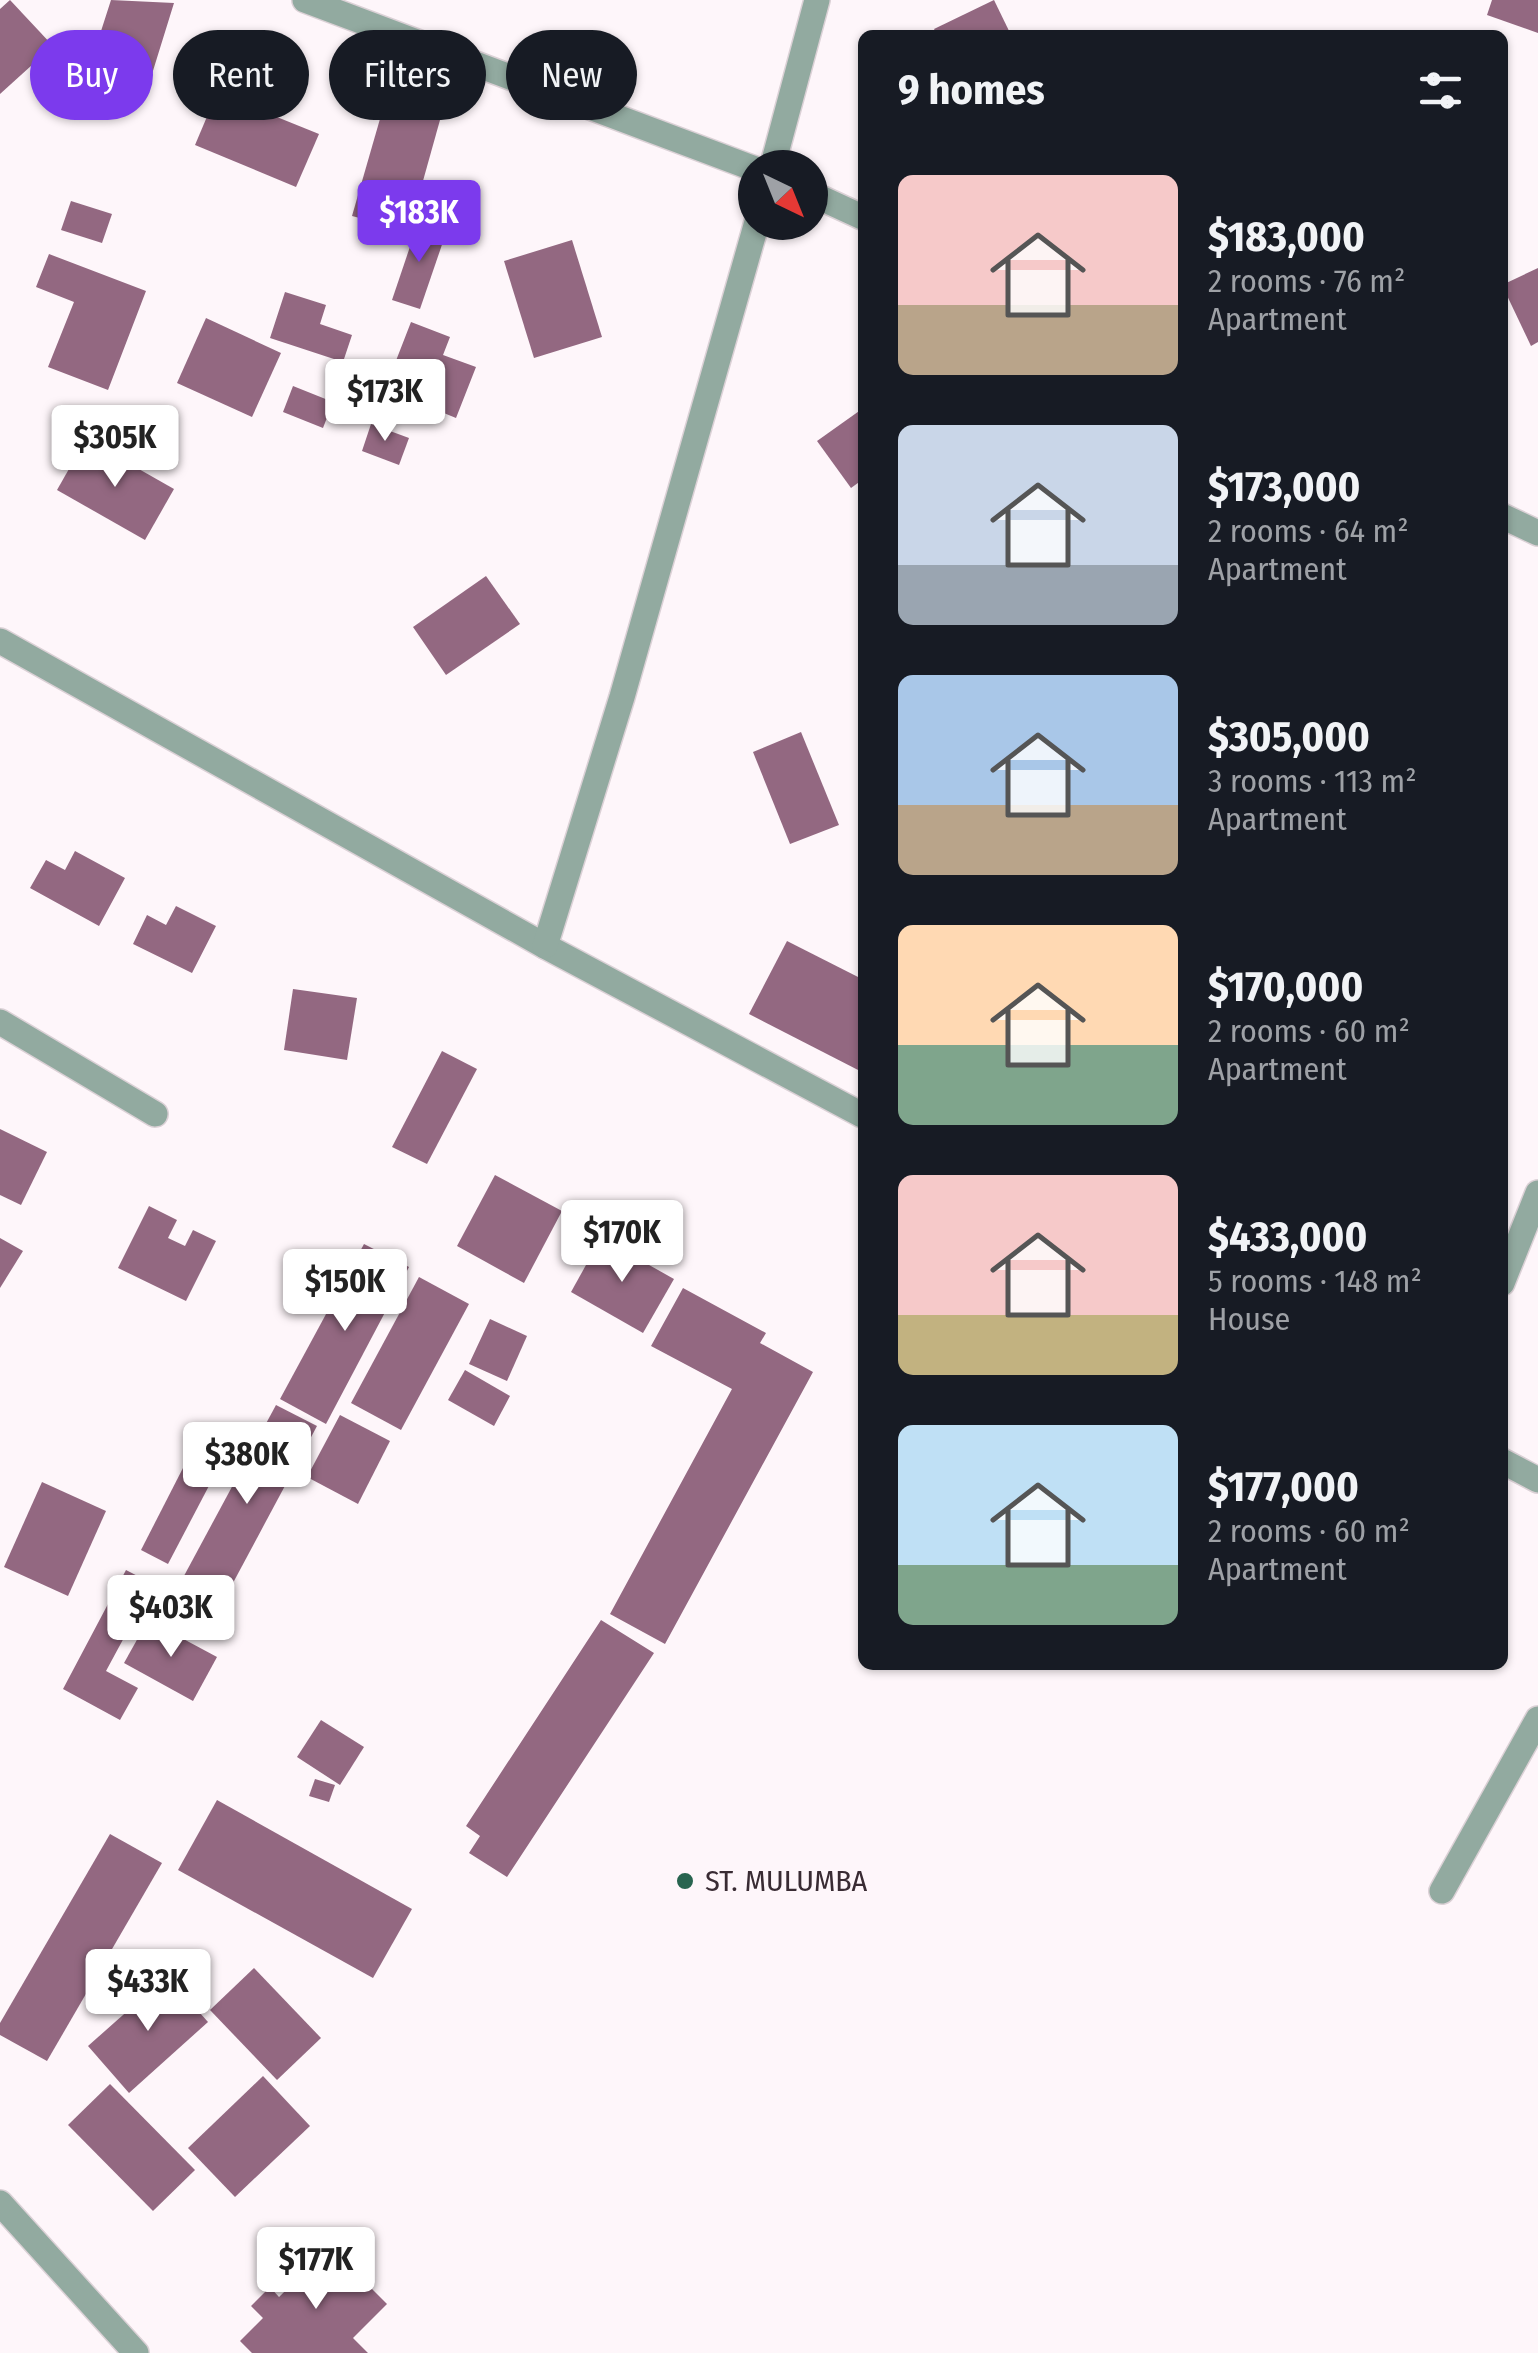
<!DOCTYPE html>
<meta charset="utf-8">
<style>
body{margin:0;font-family:"Fira Sans Condensed",sans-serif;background:#20242c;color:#f1f3f6;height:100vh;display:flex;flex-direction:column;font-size:38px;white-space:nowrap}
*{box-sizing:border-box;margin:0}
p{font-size:32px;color:#9ea1a6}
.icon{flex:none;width:55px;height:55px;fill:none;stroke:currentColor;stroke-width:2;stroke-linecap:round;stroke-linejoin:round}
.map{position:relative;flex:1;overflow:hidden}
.sheet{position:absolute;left:858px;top:30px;width:650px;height:1640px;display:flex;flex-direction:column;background:#171b24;border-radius:15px;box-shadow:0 2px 8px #0004}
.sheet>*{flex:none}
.guide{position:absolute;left:30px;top:30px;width:678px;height:90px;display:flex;gap:20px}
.needle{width:65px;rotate:137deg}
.tools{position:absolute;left:738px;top:150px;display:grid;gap:20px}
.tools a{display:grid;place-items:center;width:90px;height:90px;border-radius:50%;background:#171b24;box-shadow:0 2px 8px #0004;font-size:50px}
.price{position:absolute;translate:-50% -85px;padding:0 22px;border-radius:10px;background:#fff;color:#222;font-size:32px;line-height:65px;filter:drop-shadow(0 2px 5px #0008)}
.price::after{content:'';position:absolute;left:50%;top:60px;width:30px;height:22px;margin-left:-15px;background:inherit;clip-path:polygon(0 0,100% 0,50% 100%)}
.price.active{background:#7c3aed;color:#fff}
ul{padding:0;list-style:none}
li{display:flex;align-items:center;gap:30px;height:250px;padding:0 40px}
li span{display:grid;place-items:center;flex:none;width:280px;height:200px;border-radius:15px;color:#555}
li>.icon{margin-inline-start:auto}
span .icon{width:120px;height:120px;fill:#fffc;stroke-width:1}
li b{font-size:42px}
h2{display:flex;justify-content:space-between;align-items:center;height:120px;padding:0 40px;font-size:42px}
.tag{padding:0 35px;border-radius:45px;background:#171b24;box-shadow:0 2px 8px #0004;font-size:35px;line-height:90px}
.tag.active{background:#7c3aed;color:#fff}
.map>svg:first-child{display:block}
.building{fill:#936881}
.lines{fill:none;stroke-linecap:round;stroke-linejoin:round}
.minor-casing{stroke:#dbd1d6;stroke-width:28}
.minor{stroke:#92aaa0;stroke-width:25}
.poi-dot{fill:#28644f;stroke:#fef6fa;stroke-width:4}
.labels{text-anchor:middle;stroke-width:10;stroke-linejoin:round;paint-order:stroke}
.poi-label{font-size:30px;fill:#392b33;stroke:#fef6fa;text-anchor:start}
</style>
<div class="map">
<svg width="1538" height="2353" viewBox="0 0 1538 2353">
<rect width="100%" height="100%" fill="#fef6fa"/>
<g class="building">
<path d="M10 0 53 46 0 94V9Z"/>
<path d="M111 0 174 3 143 103 124 97 119 112 93 104 97 88 84 84Z"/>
<path d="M994 0 1011 35H937L934 29Z"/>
<path d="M1492 0H1538V33L1487 15Z"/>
<path d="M217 93 319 134 296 187 195 145Z"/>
<path d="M384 105 440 120 409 231 352 216Z"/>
<path d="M71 201 112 214 102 243 61 230Z"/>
<path d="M419 220 447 230 420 309 392 300Z"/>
<path d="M572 240 602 337 534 358 504 261Z"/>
<path d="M49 254 146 291 108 390 48 367 74 302 36 287Z"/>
<path d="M1538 268V342L1531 346 1502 285Z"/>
<path d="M285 292 326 305 320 324 352 335 343 362 270 338Z"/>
<path d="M206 318 281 353 252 417 177 383Z"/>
<path d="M411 322 450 337 443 355 476 367 456 418 385 389Z"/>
<path d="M293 386 333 402 323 428 283 412Z"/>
<path d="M862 409V480L851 488 817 441Z"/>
<path d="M371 424 409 438 399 465 362 451Z"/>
<path d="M86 439 174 489 145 540 57 490Z"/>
<path d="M486 576 520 624 446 675 413 627Z"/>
<path d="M801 732 839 825 790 844 753 752Z"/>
<path d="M75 851 125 878 99 926 30 888 46 860 65 870Z"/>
<path d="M176 906 216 926 192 973 133 944 147 915 166 925Z"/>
<path d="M787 941 862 979V1072L749 1014Z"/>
<path d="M293 989 357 998 347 1060 284 1050Z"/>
<path d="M442 1051 477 1069 427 1164 392 1147Z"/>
<path d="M0 1129 47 1152 21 1205 0 1195Z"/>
<path d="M495 1175 562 1211 524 1283 457 1246Z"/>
<path d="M149 1206 177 1220 168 1238 185 1246 193 1230 216 1241 186 1301 118 1268Z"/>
<path d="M0 1238 23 1251 0 1288Z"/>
<path d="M601 1238 674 1279 643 1333 571 1292Z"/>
<path d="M364 1244 409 1267 326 1424 280 1399Z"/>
<path d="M419 1277 469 1304 401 1430 351 1403Z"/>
<path d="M683 1288 766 1333 760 1343 813 1372 665 1644 610 1614 732 1389 651 1346Z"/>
<path d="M490 1319 527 1336 507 1381 469 1364Z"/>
<path d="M465 1370 510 1396 494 1426 448 1400Z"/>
<path d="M276 1405 317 1426 219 1609 178 1587Z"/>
<path d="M340 1415 390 1441 358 1504 307 1477Z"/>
<path d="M205 1425 233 1440 168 1564 141 1550Z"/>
<path d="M42 1482 106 1511 68 1596 4 1567Z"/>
<path d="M126 1570 153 1584 106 1671 138 1688 120 1720 63 1689Z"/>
<path d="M148 1620 217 1657 193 1701 124 1663Z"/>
<path d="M601 1620 654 1653 507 1877 469 1853 480 1836 466 1826Z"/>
<path d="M321 1720 364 1747 340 1785 297 1757Z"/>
<path d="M315 1779 335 1785 329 1802 309 1796Z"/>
<path d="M217 1800 412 1909 373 1978 178 1870Z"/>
<path d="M110 1834 162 1863 47 2061 0 2035V2023Z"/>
<path d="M254 1968 321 2038 277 2080 210 2010Z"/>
<path d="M167 1976 208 2022 129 2093 88 2046Z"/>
<path d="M263 2076 310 2126 235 2197 188 2148Z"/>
<path d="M110 2084 195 2170 153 2211 68 2125Z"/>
<path d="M330 2247 387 2304 353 2338 368 2353H252L240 2341 263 2318 251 2306 270 2287 279 2297Z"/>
</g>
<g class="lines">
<g class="minor-casing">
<g id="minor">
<path d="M305 0 755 169"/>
<path d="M772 168 817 0"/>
<path d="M810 193 862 217"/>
<path d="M1502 516 1538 533"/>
<path d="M0 641 545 946 862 1115"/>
<path d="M545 946 622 697 757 222"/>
<path d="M0 1022 155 1114"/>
<path d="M1502 1283 1538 1193"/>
<path d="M1502 1461 1538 1480"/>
<path d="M1442 1891 1538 1719"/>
<path d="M0 2203 136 2353"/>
</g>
</g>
<use href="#minor" class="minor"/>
</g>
<circle class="poi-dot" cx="685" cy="1881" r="10"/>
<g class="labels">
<g class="poi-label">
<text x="705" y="1891">ST. MULUMBA</text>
</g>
</g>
</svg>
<div class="tools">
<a><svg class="needle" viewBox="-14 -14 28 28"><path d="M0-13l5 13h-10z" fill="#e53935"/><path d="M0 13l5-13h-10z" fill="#9ea1a6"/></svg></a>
</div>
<b class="price active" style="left:419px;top:265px">$183K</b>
<b class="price" style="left:385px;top:444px">$173K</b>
<b class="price" style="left:115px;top:490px">$305K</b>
<b class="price" style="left:622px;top:1285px">$170K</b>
<b class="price" style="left:345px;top:1334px">$150K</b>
<b class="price" style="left:247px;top:1507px">$380K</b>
<b class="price" style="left:171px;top:1660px">$403K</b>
<b class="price" style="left:148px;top:2034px">$433K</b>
<b class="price" style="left:316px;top:2312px">$177K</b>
<div class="guide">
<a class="tag active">Buy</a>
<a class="tag">Rent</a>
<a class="tag">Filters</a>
<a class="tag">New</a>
</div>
<section class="sheet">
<h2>9 homes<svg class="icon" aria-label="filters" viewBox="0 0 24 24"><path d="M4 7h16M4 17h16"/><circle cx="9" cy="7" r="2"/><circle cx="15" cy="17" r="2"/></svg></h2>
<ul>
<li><span style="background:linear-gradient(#f6c9c9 65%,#b9a48a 0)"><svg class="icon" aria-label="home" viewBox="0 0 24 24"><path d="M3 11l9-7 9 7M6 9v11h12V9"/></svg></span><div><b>$183,000</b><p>2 rooms · 76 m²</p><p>Apartment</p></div></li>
<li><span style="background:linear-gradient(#c9d6e8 70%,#9aa5b1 0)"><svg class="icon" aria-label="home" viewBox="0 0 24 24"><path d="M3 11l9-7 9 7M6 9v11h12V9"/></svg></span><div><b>$173,000</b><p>2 rooms · 64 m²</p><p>Apartment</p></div></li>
<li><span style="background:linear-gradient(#a9c7e8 65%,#b9a48a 0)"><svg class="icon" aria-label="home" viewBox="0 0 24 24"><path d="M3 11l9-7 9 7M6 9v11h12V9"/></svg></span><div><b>$305,000</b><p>3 rooms · 113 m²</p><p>Apartment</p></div></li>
<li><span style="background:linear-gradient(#ffd9b3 60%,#7fa58c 0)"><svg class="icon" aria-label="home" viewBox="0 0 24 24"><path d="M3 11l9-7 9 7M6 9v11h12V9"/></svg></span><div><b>$170,000</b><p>2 rooms · 60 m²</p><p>Apartment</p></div></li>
<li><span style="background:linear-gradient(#f6c9c9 70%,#c2b280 0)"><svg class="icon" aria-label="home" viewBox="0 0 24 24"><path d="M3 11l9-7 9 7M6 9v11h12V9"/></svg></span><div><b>$433,000</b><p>5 rooms · 148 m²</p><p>House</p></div></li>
<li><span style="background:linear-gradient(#bfe0f5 70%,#7fa58c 0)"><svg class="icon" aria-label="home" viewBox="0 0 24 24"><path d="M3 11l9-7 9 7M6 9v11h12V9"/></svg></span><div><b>$177,000</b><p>2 rooms · 60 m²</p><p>Apartment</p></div></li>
</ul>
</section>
</div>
